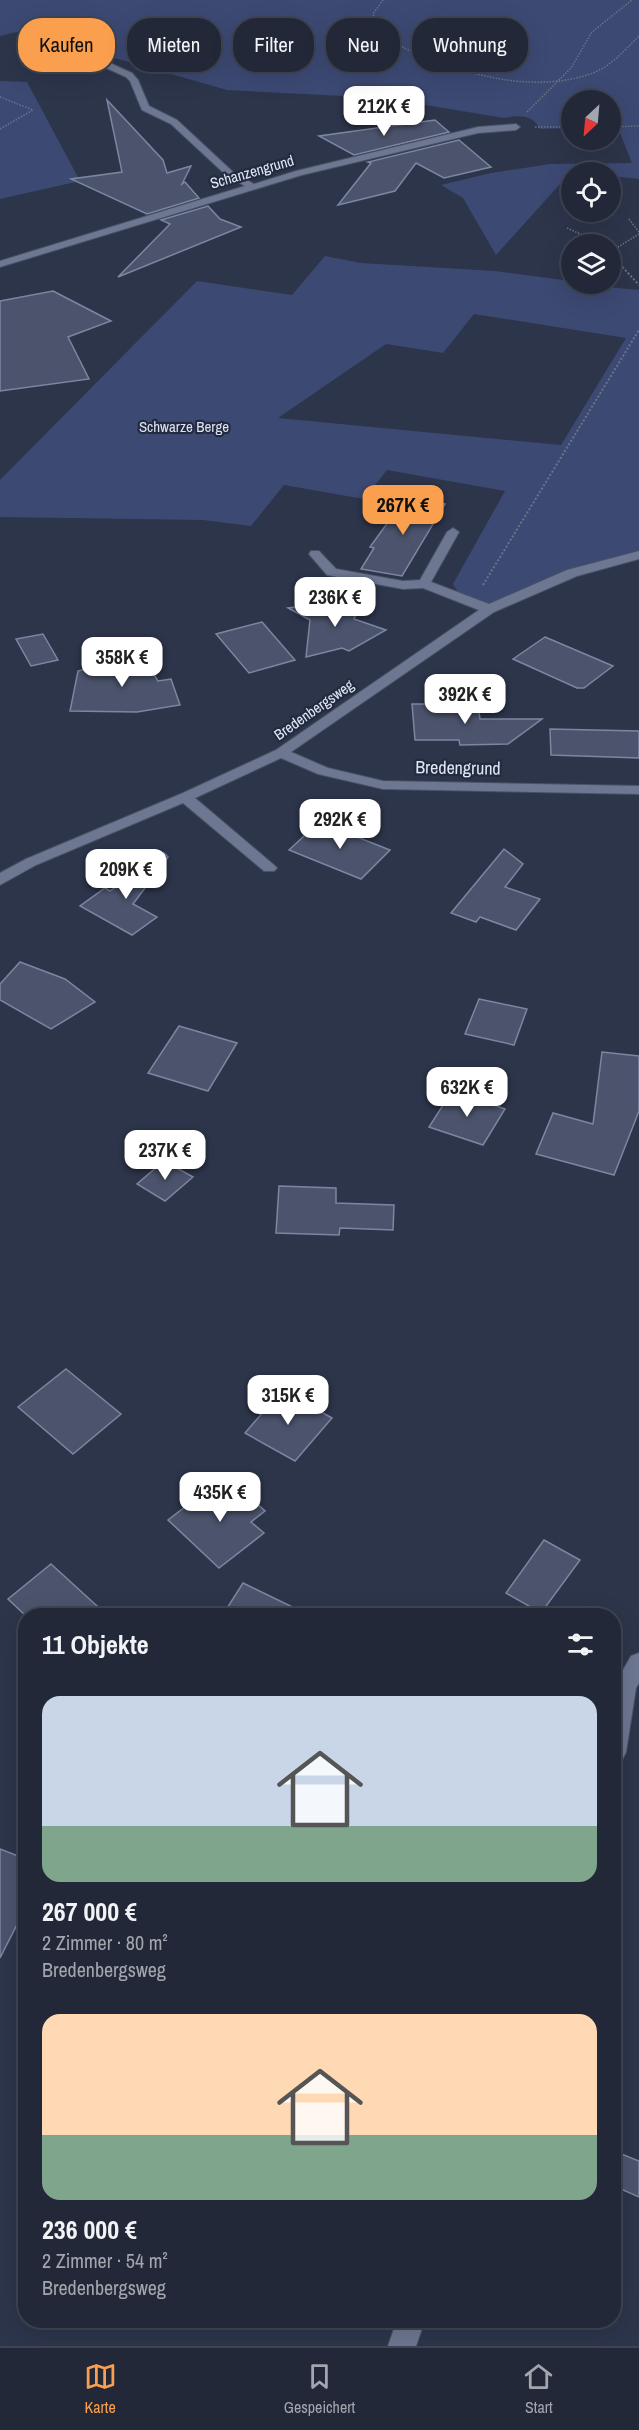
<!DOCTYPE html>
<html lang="de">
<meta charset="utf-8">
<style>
body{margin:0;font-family:"Archivo Narrow",sans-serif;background:#2a3040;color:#f1f3f6;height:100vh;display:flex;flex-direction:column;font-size:22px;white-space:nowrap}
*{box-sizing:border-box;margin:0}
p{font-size:20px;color:#a2a6ae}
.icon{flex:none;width:33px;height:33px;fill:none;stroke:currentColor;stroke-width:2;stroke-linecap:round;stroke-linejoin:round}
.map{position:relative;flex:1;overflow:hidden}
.side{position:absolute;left:18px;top:1608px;width:603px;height:720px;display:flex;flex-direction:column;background:#222838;border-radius:24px;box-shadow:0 6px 24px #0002,0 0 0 2px #3f4453}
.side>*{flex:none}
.hud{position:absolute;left:18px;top:18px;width:603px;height:54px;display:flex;gap:12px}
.needle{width:39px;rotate:206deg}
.buttons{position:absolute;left:561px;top:90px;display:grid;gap:12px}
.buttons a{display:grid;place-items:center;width:60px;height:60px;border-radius:50%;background:#222838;box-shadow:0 6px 24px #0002,0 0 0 2px #3f4453;font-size:30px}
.price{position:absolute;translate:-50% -51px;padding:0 14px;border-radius:12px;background:#fff;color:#222;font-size:20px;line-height:39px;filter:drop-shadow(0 2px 3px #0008)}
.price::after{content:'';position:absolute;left:50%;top:36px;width:18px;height:14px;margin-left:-9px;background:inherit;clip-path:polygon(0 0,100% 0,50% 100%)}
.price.active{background:#fa9f4e;color:#111}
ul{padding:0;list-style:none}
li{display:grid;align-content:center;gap:12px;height:318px;padding:0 24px}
li span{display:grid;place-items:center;height:186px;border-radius:18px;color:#555}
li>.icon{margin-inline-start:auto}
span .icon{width:108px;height:108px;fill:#fffc;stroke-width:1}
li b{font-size:26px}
h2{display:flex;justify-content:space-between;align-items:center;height:72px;padding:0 24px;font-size:26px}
.pill{padding:0 21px;border-radius:24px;background:#222838;box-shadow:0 6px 24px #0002,0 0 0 2px #3f4453;font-size:21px;line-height:54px}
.pill.active{background:#fa9f4e;color:#111}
.dock{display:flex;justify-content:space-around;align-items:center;height:84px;border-top:2px solid #3f4453;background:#222838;font-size:16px;color:#a2a6ae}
.dock a{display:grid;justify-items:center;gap:3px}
.dock .active{color:#fa9f4e}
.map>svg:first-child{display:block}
.green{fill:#3c4973;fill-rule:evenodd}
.building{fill:#4c546d;stroke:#7d86a1;stroke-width:1.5}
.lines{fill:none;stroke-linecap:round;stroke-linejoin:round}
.minor-casing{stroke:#4a5164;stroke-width:2}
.path-far1{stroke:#6c7386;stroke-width:1.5;stroke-dasharray:1.5 1.5;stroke-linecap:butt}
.path{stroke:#6c7386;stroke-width:2;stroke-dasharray:2 2;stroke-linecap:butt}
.minor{fill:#6e7791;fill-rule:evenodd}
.labels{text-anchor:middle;stroke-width:4.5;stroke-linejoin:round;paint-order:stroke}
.far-street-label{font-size:15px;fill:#e2e7f6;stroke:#232b41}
.far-park-label{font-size:15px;fill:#dde2f1;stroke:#232b41}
.street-label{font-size:18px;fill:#e2e7f6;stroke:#232b41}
</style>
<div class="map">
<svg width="639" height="2346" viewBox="0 0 639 2346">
<rect width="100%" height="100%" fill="#2d354b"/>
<g class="green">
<path d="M0 0H639V179L611 176 610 172 570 173 496 255 463 198 441 185 491 173 550 164 632 163 618 128H611L610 100H572L571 128 540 129C533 114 518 115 504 118L383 98 227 90 62 43 33 28 0 36Z"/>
<path d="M0 81 27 82 80 181 0 199Z"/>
<path d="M325 256 361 263 495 271 571 281 572 284 639 290V557L572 573 489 609 462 599 453 584 505 491 387 470 364 499 284 485 251 526 203 520 0 517V480L197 281 292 295ZM474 314 626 338 561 445 278 418 386 344 443 353Z"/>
</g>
<g class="building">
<path d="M107 100 163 160 167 173 191 166 182 184 185 182 199 198 147 214 71 179 122 172Z"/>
<path d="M435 120 449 132 354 155 319 136Z"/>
<path d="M459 140 491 167 444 178 416 163 395 191 338 205 371 163 368 162Z"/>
<path d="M208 206 220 219 241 227 118 277 170 224 161 220Z"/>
<path d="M53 291 111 321 68 337 89 379 0 391V301Z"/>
<path d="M407 496 445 504 402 576 361 569 374 548 370 547Z"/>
<path d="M343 601 357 612 354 619 386 630 349 651 342 648 306 657 310 620 288 608Z"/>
<path d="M262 622 295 660 249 673 216 634Z"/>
<path d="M43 634 58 660 31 666 16 639Z"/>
<path d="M545 637 613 666 584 688H577L513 659Z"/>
<path d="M141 654 158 681 171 679 180 705 137 712 70 711 78 671Z"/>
<path d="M412 704H478L480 719H542L508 744 460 745 459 740H415Z"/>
<path d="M550 729 639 731V758L551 755Z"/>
<path d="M319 822 390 850 361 879 289 850Z"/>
<path d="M504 849 523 864 505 887 540 899 516 930 480 917 476 922 451 913Z"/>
<path d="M164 853 168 857 133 904 157 917 132 935 80 906 105 888 110 891Z"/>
<path d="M20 962 65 979 95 1002 51 1029 0 1000V984Z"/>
<path d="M479 999 527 1009 514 1045 465 1034Z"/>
<path d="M179 1026 237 1043 208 1091 148 1073Z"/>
<path d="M602 1052 639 1056V1111L614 1175 536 1154 553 1113 593 1124Z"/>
<path d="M452 1091 505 1109 483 1145 429 1127Z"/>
<path d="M164 1161 193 1177 165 1201 137 1184Z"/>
<path d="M279 1186 336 1188V1203L394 1205 393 1230 340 1228 339 1235 276 1233Z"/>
<path d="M66 1369 121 1414 73 1454 18 1407Z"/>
<path d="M282 1390 332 1418 295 1461 245 1433Z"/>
<path d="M216 1483 228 1494 238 1486 265 1511 251 1522 264 1533 219 1568 168 1520Z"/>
<path d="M544 1540 580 1560 541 1613 506 1593Z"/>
<path d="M51 1564 108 1616H26L8 1599Z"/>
<path d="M243 1583 311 1616H222Z"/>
<path d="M0 1849 26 1859V1907L0 1958Z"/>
<path d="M614 2151 639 2161V2197L614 2186Z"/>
</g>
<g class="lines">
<g class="minor-casing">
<g id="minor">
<path d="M60 27 67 29 65 41 68 44 132 73 138 80 149 106 177 120 233 172 254 184 296 171 478 127 516 124 520 127 516 130 478 133 302 175 0 267V261L245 186 227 176 171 124 142 110 130 81 126 77 62 48 57 41Z"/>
<path d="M453 528 459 532 431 582 489 604 567 570 639 551V559L577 576 494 612 291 752 328 768 383 781 639 786V794L383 789 318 774 281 758 195 798 274 865 277 868 274 871H264L183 803 36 865 0 885V873L26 859 183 793 276 750 479 610 423 588 403 589 327 575 309 554 311 551H319L336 569 403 581 420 580 447 532Z"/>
<path d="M639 1653V1683L636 1688 626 1752 622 1760 614 1763V1686L631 1656Z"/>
<path d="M397 2320H425L416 2346H388Z"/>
</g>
</g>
<g class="path-far1">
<path d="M383 0 373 14C375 21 377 29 383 34 406 55 475 76 507 80 534 84 567 83 593 73 611 66 625 50 639 36"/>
<path d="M0 97 33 110 0 129"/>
<path d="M527 112 571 68 592 32 632 0"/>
<path d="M535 127H572"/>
<path d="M610 127 639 126"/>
<path d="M629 219 639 232"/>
<path d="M567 228 602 244"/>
<path d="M610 252 639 234"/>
<path d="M610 253 618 262"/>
</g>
<g class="path">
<path d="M617 261 639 285"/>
<path d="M483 585 639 330"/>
</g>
<use href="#minor" class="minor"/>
</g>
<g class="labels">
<g class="far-street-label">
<text transform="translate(252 172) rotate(-16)" y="5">Schanzengrund</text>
<text transform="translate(314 710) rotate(-35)" y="5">Bredenbergsweg</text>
</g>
<g class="far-park-label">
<text x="184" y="432">Schwarze Berge</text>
</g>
<g class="street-label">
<text transform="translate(458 768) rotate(1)" y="6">Bredengrund</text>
</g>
</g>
</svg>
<div class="buttons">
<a><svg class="needle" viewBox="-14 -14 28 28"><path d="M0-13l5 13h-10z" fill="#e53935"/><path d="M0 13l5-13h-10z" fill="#a2a6ae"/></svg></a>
<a><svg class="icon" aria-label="locate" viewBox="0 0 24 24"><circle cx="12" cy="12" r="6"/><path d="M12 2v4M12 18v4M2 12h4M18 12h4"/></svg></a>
<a><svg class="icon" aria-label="layers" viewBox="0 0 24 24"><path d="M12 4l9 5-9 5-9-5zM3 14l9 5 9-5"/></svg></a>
</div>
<b class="price" style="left:384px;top:137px">212K €</b>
<b class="price active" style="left:403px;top:536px">267K €</b>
<b class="price" style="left:335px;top:628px">236K €</b>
<b class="price" style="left:122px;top:688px">358K €</b>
<b class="price" style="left:465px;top:725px">392K €</b>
<b class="price" style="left:340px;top:850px">292K €</b>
<b class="price" style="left:126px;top:900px">209K €</b>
<b class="price" style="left:467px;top:1118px">632K €</b>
<b class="price" style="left:165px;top:1181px">237K €</b>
<b class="price" style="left:288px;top:1426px">315K €</b>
<b class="price" style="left:220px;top:1523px">435K €</b>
<div class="hud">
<a class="pill active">Kaufen</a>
<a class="pill">Mieten</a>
<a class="pill">Filter</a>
<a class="pill">Neu</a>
<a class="pill">Wohnung</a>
</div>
<section class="side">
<h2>11 Objekte<svg class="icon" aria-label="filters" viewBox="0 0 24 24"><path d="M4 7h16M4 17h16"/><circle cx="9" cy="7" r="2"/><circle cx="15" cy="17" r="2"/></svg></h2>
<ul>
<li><span style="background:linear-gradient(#c9d6e8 70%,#7fa58c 0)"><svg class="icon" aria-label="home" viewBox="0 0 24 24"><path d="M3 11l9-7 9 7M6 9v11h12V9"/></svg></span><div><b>267 000 €</b><p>2 Zimmer · 80 m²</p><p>Bredenbergsweg</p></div></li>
<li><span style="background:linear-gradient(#ffd9b3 65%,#7fa58c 0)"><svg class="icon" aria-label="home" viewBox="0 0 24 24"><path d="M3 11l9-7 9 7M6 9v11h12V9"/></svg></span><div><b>236 000 €</b><p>2 Zimmer · 54 m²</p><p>Bredenbergsweg</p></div></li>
</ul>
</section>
</div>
<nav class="dock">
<a class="active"><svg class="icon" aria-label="map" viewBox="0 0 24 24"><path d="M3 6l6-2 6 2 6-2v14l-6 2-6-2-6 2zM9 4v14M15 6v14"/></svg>Karte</a>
<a><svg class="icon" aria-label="saved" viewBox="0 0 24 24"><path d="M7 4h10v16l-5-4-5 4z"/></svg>Gespeichert</a>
<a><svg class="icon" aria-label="home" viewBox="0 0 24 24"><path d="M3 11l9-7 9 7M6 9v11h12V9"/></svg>Start</a>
</nav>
